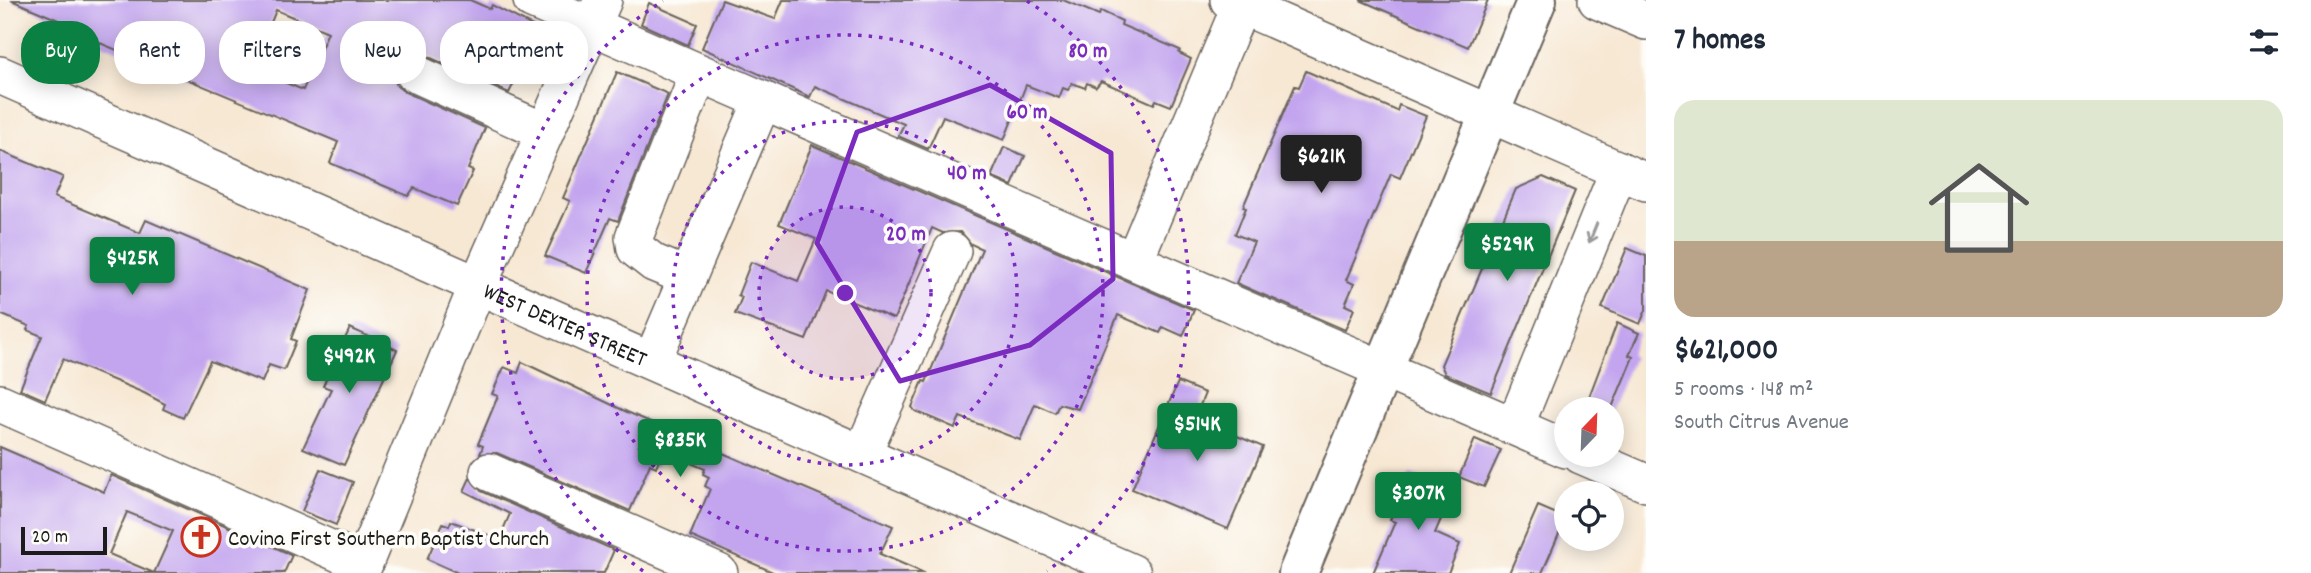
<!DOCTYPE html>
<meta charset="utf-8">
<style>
body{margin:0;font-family:Dekko,sans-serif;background:#f2f2f3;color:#1f2937;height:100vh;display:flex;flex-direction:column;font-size:26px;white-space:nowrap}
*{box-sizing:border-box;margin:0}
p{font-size:23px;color:#747a83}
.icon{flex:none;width:38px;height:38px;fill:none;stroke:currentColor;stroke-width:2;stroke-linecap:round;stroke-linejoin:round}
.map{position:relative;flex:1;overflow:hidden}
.details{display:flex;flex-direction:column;background:#fff;width:665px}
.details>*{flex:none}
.banner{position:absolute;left:21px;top:21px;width:665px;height:63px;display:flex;gap:14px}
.needle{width:46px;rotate:23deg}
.controls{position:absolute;left:1554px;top:397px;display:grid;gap:14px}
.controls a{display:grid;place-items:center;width:70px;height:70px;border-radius:50%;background:#fff;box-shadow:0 4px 18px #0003;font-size:35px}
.scale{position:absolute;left:21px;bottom:18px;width:86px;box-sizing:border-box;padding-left:7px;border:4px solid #1c1c1c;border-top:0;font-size:19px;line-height:24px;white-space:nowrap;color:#1c1c1c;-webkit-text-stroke:5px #fdfcf7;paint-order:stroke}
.price{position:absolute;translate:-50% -60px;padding:0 16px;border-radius:7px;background:#0b8043;color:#fff;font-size:23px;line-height:46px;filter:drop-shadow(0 2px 4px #0008)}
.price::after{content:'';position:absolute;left:50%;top:42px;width:21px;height:16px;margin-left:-10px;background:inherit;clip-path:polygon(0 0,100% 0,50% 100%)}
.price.current{background:#222;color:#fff}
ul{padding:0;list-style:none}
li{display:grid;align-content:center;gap:14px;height:371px;padding:0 28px}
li+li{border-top:2px solid #e0e1e3}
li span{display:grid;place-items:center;height:217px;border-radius:21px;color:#555}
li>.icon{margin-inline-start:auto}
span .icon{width:126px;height:126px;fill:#fffc;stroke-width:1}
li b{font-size:30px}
h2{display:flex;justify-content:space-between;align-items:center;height:84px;padding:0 28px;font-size:30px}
.chip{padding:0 24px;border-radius:28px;background:#fff;box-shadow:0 4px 18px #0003;font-size:24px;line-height:63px}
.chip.current{background:#0b8043;color:#fff}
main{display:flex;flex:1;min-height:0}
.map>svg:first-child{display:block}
.building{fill:#c2a4ef;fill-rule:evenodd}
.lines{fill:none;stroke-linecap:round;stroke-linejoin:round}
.minor-casing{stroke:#69635c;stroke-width:40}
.major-casing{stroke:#69635c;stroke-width:42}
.minor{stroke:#fff;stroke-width:37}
.major{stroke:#fff;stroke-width:38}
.oneway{stroke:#999}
.marked{fill:none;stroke:#7b2cbf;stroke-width:5;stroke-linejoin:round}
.ring{fill:none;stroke:#7b2cbf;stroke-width:3.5;stroke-dasharray:3.5 7}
.labels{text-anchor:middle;stroke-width:7;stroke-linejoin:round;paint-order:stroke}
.street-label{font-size:23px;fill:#1c1c1c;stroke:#fdfcf7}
.poi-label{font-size:23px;fill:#1c1c1c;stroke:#fdfcf7;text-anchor:start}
.centre{fill:#7b2cbf;stroke:#fdfcf7;stroke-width:3.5}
.ring-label{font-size:21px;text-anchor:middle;font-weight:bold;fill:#7b2cbf;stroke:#fdfcf7;stroke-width:7;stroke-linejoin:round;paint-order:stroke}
</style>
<main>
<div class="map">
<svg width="1646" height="573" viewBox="0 0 1646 573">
<rect width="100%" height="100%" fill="#fdfcf7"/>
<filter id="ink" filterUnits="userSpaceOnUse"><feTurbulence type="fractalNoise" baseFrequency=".0143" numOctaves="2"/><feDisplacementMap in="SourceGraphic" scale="14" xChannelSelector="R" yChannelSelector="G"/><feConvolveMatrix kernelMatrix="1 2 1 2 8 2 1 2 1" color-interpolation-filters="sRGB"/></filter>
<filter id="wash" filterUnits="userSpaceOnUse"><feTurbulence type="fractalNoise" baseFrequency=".00686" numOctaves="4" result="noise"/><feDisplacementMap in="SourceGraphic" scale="28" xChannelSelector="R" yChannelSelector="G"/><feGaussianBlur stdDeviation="1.57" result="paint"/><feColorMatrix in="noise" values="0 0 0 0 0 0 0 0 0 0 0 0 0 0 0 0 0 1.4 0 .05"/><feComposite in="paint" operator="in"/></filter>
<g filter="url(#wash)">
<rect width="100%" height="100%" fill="#f7e8d4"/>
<g id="blocks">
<g class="building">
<path d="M11 0H470L490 9 492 5 540 30 509 93 422 54 411 52 401 56 395 64 393 76 397 86 405 92 485 128 468 169 473 171 457 206 414 188 408 196 330 163 338 142 71 31 73 26ZM276 10 328 32 303 90 252 69Z"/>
<path d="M722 0 775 19 783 0H1063L1099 15 1101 11 1122 21 1121 25 1180 50 1179 53 1191 59 1171 106 1156 100 1154 104 1101 81 1096 87 1087 83 1085 88 1072 83 1068 90 1063 88 1059 98 1026 85 1004 140 943 116 928 149 898 136 904 124 815 86 810 97 702 48Z"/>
<path d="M1360 0H1488L1468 47Z"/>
<path d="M649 3 697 24 688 45 641 24Z"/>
<path d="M1306 71 1397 111 1399 105 1426 116 1400 178 1391 174 1346 280 1354 284 1345 305 1354 309 1345 330 1236 283 1254 242 1235 234 1246 208 1243 207 1295 86 1299 87Z"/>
<path d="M617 72 668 94 618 221 610 218 586 273 545 256 570 201 563 198Z"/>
<path d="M812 145 1194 310 1183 336 1163 327 1160 333 1118 315 1078 409 1059 404 1055 413 1035 404 1020 440 960 417 955 428 915 411 912 407 923 381 926 382 982 249 971 244 961 232 943 233 932 228 894 319 826 291 806 340 735 314 742 297 738 295 751 262 798 281 816 239 779 224Z"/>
<path d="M1004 147 1025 156 1012 186 991 177Z"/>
<path d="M0 151 63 177 54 197 140 233 146 220 310 290 291 339 296 341 284 370 269 365 262 382 210 361 183 418 163 409 165 404 144 393 63 359 45 400 20 389 42 336 27 330 29 326 0 314Z"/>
<path d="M1543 177 1575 191 1491 393 1445 374 1441 365 1516 189Z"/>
<path d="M1627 248 1646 256V310L1640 324 1602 308Z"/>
<path d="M1617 323 1639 333 1629 355 1633 357 1611 410H1584Z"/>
<path d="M350 328 397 350 344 465 303 448 331 389 323 386Z"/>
<path d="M522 362 627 412 893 526 880 554 924 573H775L690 536 710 489 705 486 709 477 703 474 705 469 663 451 656 467 650 464 630 511 497 453 480 454 483 446 478 444 498 396 492 394 504 367 518 373Z"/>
<path d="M1178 382 1205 393 1195 418 1263 447 1228 529 1132 489Z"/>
<path d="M1475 439 1501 450 1484 487 1459 477Z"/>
<path d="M0 447 104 492 111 475 292 555 284 573H154L173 531 127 512 109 554 154 573H0Z"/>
<path d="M320 469 353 482 336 525 302 511Z"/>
<path d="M1410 475 1453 491 1435 533 1460 544 1448 573H1373L1395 522 1390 520Z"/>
<path d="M470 478 481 491 614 550 604 573H458L427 559 443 523 449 526 451 521 499 539 510 514 464 491Z"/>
<path d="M1538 506 1566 518 1542 573H1509Z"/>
</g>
</g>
</g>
<g filter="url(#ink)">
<use href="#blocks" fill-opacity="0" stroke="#69635c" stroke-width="2"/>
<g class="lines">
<g class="minor-casing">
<g id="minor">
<path d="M532 0 1566 449"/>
<path d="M1229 0 1646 182"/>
<path d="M1597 0 1646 21"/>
<path d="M414 73 545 132"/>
<path id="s1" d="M0 75 1132 573"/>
<path d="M1134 261 1241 5"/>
<path d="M688 277 654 263 636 249 634 237 699 73"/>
<path d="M652 361 763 100"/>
<path d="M0 403 364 564"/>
<path d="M1515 426 1619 170"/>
<path d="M862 454 952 251"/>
<path d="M1581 455 1646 483"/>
<path d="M489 472 719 573"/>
<path d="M360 573 478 285 603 0"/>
</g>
</g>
<g class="major-casing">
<path id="major" d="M1298 573 1537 0"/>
</g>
<use href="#minor" class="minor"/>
<use href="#major" class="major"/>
</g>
<defs><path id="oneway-shaft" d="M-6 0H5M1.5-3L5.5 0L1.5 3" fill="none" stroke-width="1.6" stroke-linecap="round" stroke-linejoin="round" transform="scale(1.75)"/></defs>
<use class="oneway" href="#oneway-shaft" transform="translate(1593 233) rotate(112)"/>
</g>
<path class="marked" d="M990 85 1111 153 1113 279 1030 345 900 381 817 243 857 132Z"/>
<circle cx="845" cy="293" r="86" fill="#7b2cbf" fill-opacity=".12"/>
<g class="ring">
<circle cx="845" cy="293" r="86"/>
<circle cx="845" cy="293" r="172"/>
<circle cx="845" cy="293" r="258"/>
<path d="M643 571A344 344 0 0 1 663 1M1027 1A344 344 0 0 1 1047 571"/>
</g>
<defs>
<g id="church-ring" transform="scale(2.0125)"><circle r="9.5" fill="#fdfcf7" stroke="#c8321e" stroke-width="1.5"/><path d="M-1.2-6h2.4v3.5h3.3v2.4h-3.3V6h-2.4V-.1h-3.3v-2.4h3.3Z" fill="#c8321e"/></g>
</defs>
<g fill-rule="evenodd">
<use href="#church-ring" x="201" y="537"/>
</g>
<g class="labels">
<g class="street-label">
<text dy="8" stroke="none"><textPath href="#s1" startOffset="618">WEST DEXTER STREET</textPath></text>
</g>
<g class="poi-label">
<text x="228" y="545">Covina First Southern Baptist Church</text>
</g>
</g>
<circle cx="845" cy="293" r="10" class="centre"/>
<g class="ring-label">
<text x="1088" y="57">80 m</text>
<text x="1027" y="118">60 m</text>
<text x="967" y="179">40 m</text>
<text x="906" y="240">20 m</text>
</g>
</svg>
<div class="controls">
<a><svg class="needle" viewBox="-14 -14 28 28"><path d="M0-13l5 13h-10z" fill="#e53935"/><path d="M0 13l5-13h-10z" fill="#747a83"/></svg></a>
<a><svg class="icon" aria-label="locate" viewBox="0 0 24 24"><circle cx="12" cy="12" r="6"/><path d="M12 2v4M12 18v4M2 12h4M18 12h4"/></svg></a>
</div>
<div class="scale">20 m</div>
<b class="price current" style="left:1321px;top:195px">$621K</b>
<b class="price" style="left:1507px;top:283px">$529K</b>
<b class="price" style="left:132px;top:297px">$425K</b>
<b class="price" style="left:349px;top:395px">$492K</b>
<b class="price" style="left:1197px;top:463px">$514K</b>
<b class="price" style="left:680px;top:479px">$835K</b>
<b class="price" style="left:1418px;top:532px">$307K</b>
<div class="banner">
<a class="chip current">Buy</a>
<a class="chip">Rent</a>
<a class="chip">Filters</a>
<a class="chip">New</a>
<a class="chip">Apartment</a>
</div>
</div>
<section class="details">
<h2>7 homes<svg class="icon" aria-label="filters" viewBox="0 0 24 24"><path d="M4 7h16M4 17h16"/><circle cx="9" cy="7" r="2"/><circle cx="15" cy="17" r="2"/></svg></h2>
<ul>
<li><span style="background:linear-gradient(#dfe7d0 65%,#b9a48a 0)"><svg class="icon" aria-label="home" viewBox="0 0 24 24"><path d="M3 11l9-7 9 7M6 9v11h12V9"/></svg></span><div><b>$621,000</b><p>5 rooms · 148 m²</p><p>South Citrus Avenue</p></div></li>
</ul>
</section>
</main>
